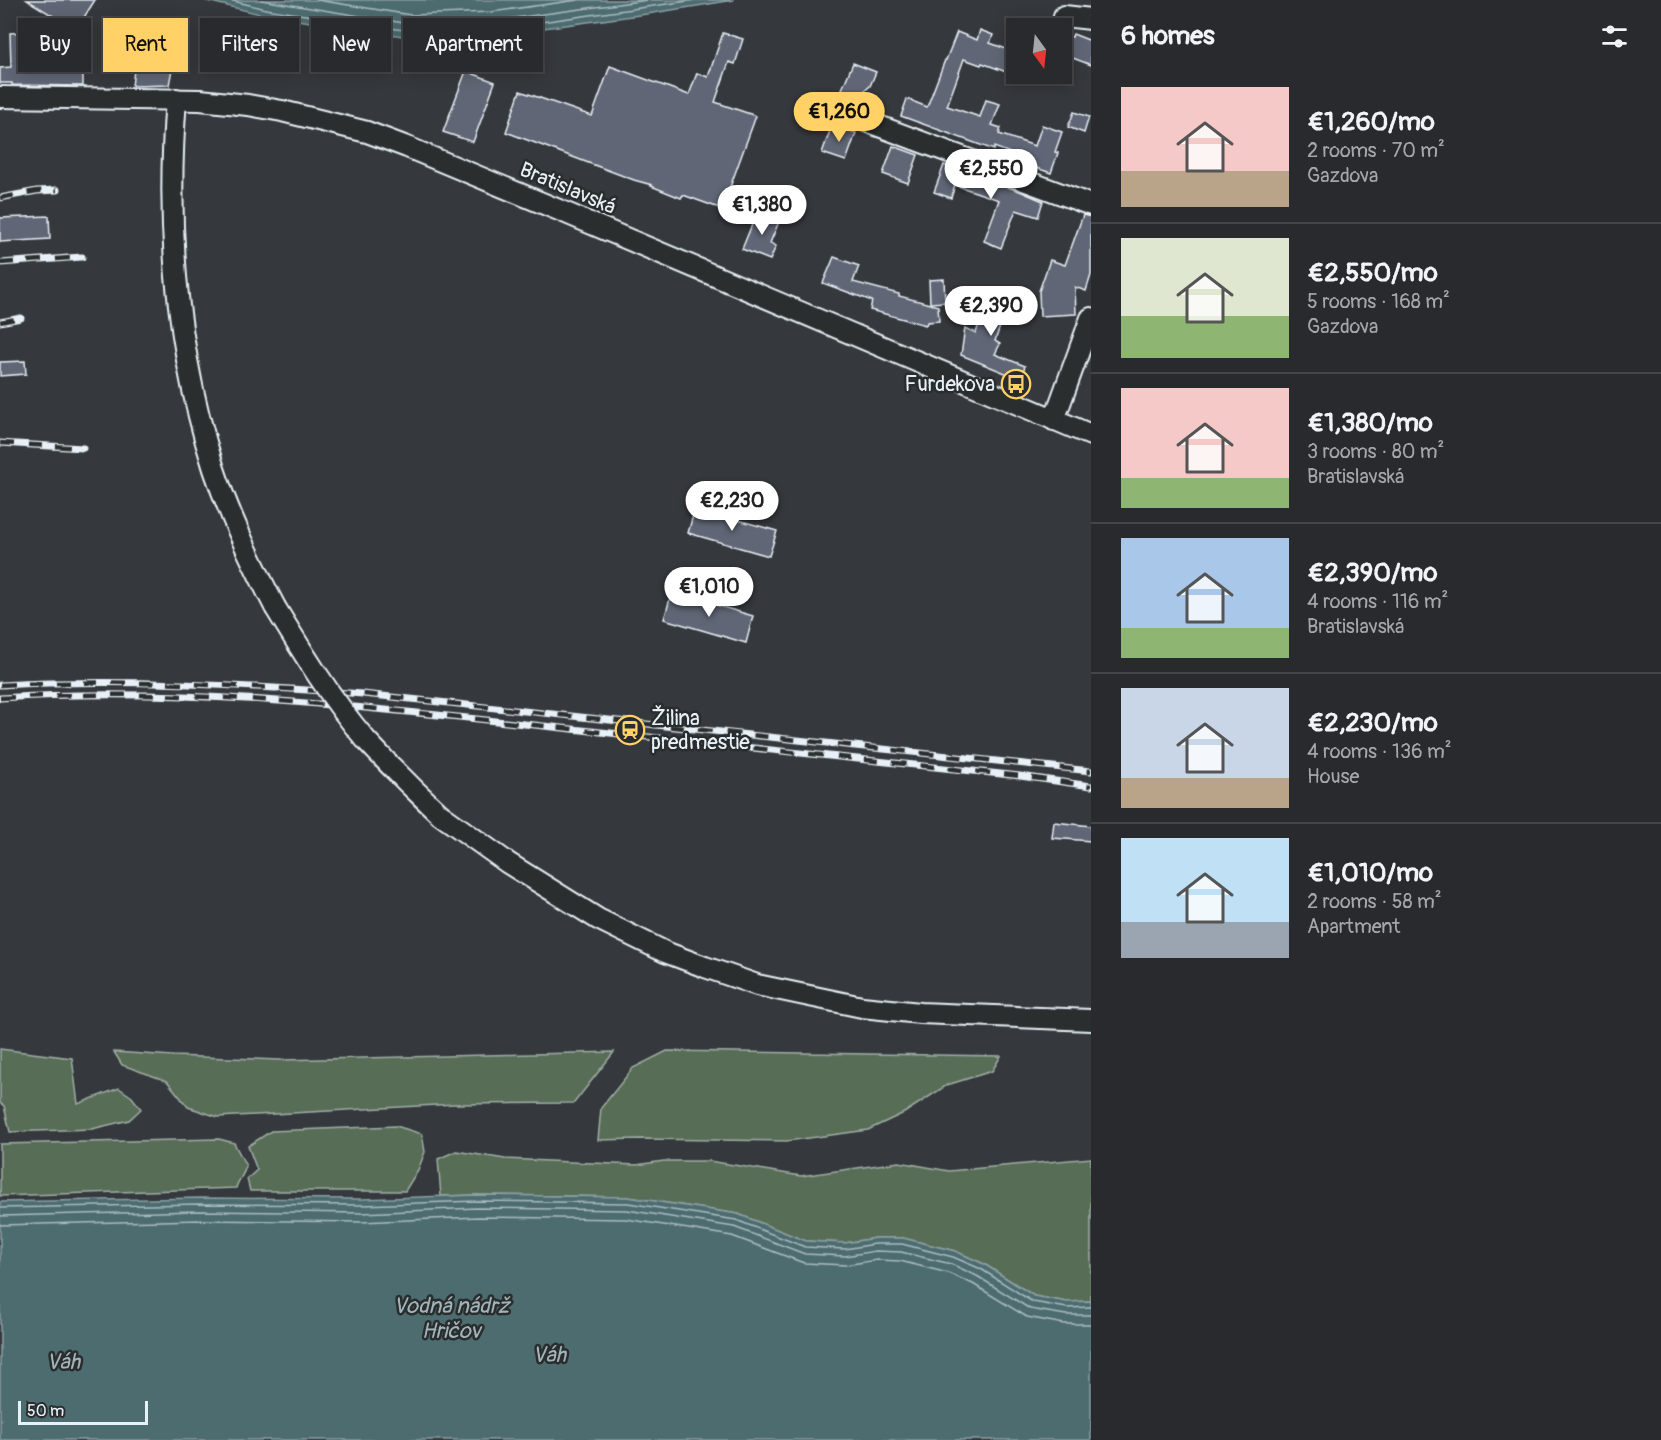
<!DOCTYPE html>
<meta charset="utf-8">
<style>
body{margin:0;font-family:Pangolin,sans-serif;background:#303235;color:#f1f3f6;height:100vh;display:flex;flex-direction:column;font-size:22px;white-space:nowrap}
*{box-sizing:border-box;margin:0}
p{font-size:20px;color:#a5a7aa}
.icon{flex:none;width:33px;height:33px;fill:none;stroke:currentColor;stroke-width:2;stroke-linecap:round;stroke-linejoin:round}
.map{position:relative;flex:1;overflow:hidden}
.details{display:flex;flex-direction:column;background:#282a2d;width:570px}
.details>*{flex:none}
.banner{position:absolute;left:18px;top:18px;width:570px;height:54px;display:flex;gap:12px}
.needle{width:39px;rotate:165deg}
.tools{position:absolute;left:1006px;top:18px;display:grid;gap:12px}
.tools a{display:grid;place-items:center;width:66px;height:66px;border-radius:0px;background:#282a2d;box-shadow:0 3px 15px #0003,0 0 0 2px #444649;font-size:30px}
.scale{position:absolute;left:18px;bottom:15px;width:130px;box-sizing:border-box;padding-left:6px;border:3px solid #e8f1f8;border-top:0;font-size:16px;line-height:21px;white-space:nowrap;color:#e8f1f8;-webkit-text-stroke:4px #2a2d2e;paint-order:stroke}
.price{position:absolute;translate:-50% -51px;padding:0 14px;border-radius:21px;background:#fff;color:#222;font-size:20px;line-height:39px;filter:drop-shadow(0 2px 3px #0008)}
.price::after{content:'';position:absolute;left:50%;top:36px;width:18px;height:14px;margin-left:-9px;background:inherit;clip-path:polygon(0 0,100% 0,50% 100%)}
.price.selected{background:#ffd166;color:#111}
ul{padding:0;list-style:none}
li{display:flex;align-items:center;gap:18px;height:150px;padding:0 30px}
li+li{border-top:2px solid #444649}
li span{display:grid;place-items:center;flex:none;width:168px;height:120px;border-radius:0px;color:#555}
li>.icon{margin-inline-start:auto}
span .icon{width:72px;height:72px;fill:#fffc;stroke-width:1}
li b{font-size:26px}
h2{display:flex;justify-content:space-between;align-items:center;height:72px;padding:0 30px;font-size:26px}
.chip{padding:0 21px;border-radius:0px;background:#282a2d;box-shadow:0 3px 15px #0003,0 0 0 2px #444649;font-size:21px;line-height:54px}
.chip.selected{background:#ffd166;color:#111}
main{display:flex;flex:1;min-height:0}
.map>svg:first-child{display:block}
.green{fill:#596d57;stroke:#a0afa8;stroke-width:1.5}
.water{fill:#4d6c6f;stroke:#8ba1a6;stroke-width:1.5}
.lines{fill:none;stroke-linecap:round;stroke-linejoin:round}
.shore{stroke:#aabcc1;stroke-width:1.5}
.building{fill:#606674;stroke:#e8f1f8;stroke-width:1.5}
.minor-casing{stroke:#e8f1f8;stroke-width:24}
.minor{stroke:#2a2d2e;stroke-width:20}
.rail-casing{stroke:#e8f1f8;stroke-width:7}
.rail{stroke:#2a2d2e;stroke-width:4.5;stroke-dasharray:14;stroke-linecap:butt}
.minor-bridge-casing{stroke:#e8f1f8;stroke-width:24;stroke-linecap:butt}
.minor-bridge{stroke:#2a2d2e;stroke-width:20}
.labels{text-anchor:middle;stroke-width:5;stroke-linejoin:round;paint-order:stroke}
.street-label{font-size:21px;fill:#e8f1f8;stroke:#2a2d2e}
.poi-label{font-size:21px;fill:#e8f1f8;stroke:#2a2d2e;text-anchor:end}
.water-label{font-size:22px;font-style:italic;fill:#a2b5ba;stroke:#2a2d2e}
</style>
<main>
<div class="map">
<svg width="1091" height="1440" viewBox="0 0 1091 1440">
<rect width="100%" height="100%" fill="#35383c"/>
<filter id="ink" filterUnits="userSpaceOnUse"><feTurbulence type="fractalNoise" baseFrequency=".0167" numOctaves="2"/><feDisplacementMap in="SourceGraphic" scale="12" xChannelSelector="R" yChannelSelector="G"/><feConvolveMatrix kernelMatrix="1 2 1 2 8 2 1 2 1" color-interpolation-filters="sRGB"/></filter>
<g filter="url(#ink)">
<g class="green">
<path d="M0 1049 72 1058 78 1104 119 1088 132 1097 141 1109 129 1120 92 1129 10 1132 4 1106 0 1103Z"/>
<path d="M667 1051 1001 1056 992 1071 947 1085 904 1113 868 1130 787 1141 640 1139 598 1140 601 1108 633 1068Z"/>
<path d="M114 1052 173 1056 280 1060 614 1052 574 1103 455 1104 218 1117 188 1107 167 1081 122 1065Z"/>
<path d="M396 1126 422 1134 425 1152 418 1170 405 1191H250L247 1179 257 1170 248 1146 271 1131Z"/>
<path d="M219 1139 234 1143 246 1166C244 1175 238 1180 236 1188L0 1196V1144Z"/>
<path d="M456 1151 505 1159 636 1165 664 1161H709L801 1176 899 1162 949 1171 1091 1158V1301L1067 1302 1034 1296 984 1264 955 1251 903 1238H875L845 1243 806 1241 738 1214 628 1197 477 1195 441 1196 438 1159Z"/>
</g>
<g class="water">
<path d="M203 0H734L647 14 492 35 409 37 264 15Z"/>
<path d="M477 1195 628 1197 738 1214 806 1241 845 1243 875 1238H903L955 1251 984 1264 1034 1296 1067 1302 1091 1301V1440H0V1202L200 1198 362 1199Z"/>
</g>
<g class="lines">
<g class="shore">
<path d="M229 0 266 9 410 31 492 29 695 0"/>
<path d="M261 0 410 24 491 21 648 0"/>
<path d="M317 0 411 15 491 12 578 0"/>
<path d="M0 1208 200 1204 362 1205 477 1201 628 1203 736 1220 805 1247 845 1249 875 1244H902L953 1257 981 1269 1033 1302 1067 1308 1091 1307"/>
<path d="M0 1216 200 1211 362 1213 477 1208 627 1210 734 1227 805 1254 845 1256 876 1251 901 1252 951 1264 977 1276 1030 1309 1066 1315H1091"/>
<path d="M0 1225 200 1220 362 1222 478 1217 626 1219 732 1236 804 1263 845 1265 877 1260 900 1261 948 1273 973 1284 1027 1317 1064 1324H1091"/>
</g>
</g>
<g class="building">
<path d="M27 0H95L76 30Z"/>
<path d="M76 30 70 41 71 73H83V86L12 85V83H0V68L11 67 10 33Z"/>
<path d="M980 30 993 35 990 43 1017 53V76L982 63 981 65 964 59 947 106 980 117 986 100 1000 104 992 125 1001 128 999 134 1035 146 1042 125 1062 132 1055 152 1058 153 1051 173 1028 165 1030 160 994 147V150L901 116 907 99 927 107 945 60H946L957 32 977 40Z"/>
<path d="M723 33 743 39 735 64 729 62 715 102 756 116 722 209 683 195 681 198 651 186 652 185 634 180 506 132 520 91 592 116 610 66 689 95 697 73 708 77Z"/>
<path d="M1073 34 1091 41V65L1065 55 1067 51 1063 50 1068 36 1072 37Z"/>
<path d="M138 38 169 46 165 63 173 64 169 85 132 86Z"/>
<path d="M853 63 876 72 870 86 863 92 857 94 855 100 840 94Z"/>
<path d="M466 71 495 82 473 142 443 132Z"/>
<path d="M1074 112 1089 117 1084 133 1068 127Z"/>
<path d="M832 125 856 133 846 161 822 153Z"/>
<path d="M893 146 918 155 908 183 883 174Z"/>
<path d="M944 165 1022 192 1043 201 1038 217 1016 210 1001 248 984 241 999 200 955 185 951 198 934 192Z"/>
<path d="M763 210 781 217 770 243 776 246 770 260 742 249 753 222 758 223Z"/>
<path d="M1083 215 1091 217V275L1086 291 1075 287 1076 314 1040 316 1039 291 1050 260 1065 265Z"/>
<path d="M49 216 50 239 0 242V218Z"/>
<path d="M834 257 859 266 853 282 899 294V296L938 306 939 321 927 322 926 325 870 310 872 301 823 283Z"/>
<path d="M944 279 945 302 930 303 929 280Z"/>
<path d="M991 289 1011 295 995 341 1000 344 995 354 1025 366 1020 379 961 355 965 328 976 333Z"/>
<path d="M25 361 26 374 0 376V362Z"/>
<path d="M695 508 777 531 769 556 688 533Z"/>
<path d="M672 592 753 616 746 643 664 619Z"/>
<path d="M1054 822 1091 826V841L1052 838Z"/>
</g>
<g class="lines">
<g class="minor-casing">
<g id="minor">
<path d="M1064 16 1091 19"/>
<path d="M0 97 200 100 248 105 282 111 367 132 407 147 566 213 1091 435"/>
<path d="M176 99C166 224 176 350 214 469 230 517 252 562 275 607"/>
<path d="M825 106 1091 205"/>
<path d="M1054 420 1091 318"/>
<path d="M441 815 508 863 598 919 665 952 705 967 757 985 862 1007 920 1013 1091 1020"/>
</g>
</g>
<use href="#minor" class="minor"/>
<g class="rail-casing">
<g id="rail">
<path d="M0 198 37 191 57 190"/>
<path d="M0 263 82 257"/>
<path d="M0 322 21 318"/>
<path d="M0 443 83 448"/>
<path d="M0 685C121 679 242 685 363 694L1091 771"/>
<path d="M0 698C178 687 357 706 534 725 696 742 858 759 1020 776L1091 786"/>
</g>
</g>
<use href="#rail" class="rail"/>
<g class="minor-bridge-casing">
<path id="minor-bridge" d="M275 607C303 653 331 699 366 740 390 766 415 791 441 815"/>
</g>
<use href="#minor-bridge" class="minor-bridge"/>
</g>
</g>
<defs>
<g id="bus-ring" transform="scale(1.5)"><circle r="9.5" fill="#2a2d2e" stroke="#ffd166" stroke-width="1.5"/><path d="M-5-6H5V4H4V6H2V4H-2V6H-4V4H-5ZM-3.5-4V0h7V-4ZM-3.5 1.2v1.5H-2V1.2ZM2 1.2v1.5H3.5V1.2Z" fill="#ffd166"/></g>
<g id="station-ring" transform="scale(1.5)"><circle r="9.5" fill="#2a2d2e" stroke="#ffd166" stroke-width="1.5"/><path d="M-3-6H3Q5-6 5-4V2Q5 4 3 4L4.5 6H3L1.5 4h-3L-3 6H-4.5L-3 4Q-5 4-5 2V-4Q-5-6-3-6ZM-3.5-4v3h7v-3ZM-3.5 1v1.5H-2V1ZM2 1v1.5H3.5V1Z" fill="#ffd166"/></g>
</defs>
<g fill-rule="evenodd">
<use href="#bus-ring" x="1016" y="384"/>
<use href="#station-ring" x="630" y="730"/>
</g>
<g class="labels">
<g class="street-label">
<text transform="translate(568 188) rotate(23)" y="7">Bratislavská</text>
</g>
<g class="poi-label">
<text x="995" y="391">Furdekova</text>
<text x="651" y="725" text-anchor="start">Žilina<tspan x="651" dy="24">predmestie</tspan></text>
</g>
<g class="water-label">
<text x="451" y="1313">Vodná nádrž<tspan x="451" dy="25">Hričov</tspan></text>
<text transform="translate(549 1354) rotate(-1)" y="8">Váh</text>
<text transform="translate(63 1361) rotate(-1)" y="8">Váh</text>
</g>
</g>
</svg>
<div class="tools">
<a><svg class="needle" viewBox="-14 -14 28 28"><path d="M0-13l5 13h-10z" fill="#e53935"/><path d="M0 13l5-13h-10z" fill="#a5a7aa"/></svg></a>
</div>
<div class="scale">50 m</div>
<b class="price selected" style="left:839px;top:143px">€1,260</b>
<b class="price" style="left:991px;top:200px">€2,550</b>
<b class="price" style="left:762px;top:236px">€1,380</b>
<b class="price" style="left:991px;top:337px">€2,390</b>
<b class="price" style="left:732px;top:532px">€2,230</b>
<b class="price" style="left:709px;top:618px">€1,010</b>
<div class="banner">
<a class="chip">Buy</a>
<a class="chip selected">Rent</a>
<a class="chip">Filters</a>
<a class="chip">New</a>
<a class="chip">Apartment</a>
</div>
</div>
<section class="details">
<h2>6 homes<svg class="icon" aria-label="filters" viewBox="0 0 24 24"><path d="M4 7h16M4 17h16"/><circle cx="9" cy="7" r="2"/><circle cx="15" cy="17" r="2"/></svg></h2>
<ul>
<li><span style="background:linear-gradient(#f6c9c9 70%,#b9a48a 0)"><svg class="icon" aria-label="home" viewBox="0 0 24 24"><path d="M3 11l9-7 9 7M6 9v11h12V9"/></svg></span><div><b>€1,260/mo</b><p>2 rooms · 70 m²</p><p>Gazdova</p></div></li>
<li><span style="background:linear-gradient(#dfe7d0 65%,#8fb573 0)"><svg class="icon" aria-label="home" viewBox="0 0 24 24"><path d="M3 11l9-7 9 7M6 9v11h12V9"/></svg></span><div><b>€2,550/mo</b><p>5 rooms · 168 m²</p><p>Gazdova</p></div></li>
<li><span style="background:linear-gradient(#f6c9c9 75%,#8fb573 0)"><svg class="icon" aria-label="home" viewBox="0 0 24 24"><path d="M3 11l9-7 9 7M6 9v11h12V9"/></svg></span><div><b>€1,380/mo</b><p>3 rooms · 80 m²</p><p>Bratislavská</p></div></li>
<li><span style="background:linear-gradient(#a9c7e8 75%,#8fb573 0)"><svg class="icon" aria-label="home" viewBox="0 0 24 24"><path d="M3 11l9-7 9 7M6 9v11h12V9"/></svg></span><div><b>€2,390/mo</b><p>4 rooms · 116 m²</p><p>Bratislavská</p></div></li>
<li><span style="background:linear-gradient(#c9d6e8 75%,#b9a48a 0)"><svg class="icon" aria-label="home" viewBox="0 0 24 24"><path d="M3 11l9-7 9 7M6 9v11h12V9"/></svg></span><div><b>€2,230/mo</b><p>4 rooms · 136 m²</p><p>House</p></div></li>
<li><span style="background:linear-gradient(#bfe0f5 70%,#9aa5b1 0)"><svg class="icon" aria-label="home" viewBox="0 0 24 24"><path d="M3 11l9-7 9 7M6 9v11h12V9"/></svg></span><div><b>€1,010/mo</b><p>2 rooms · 58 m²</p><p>Apartment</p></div></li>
</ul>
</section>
</main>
